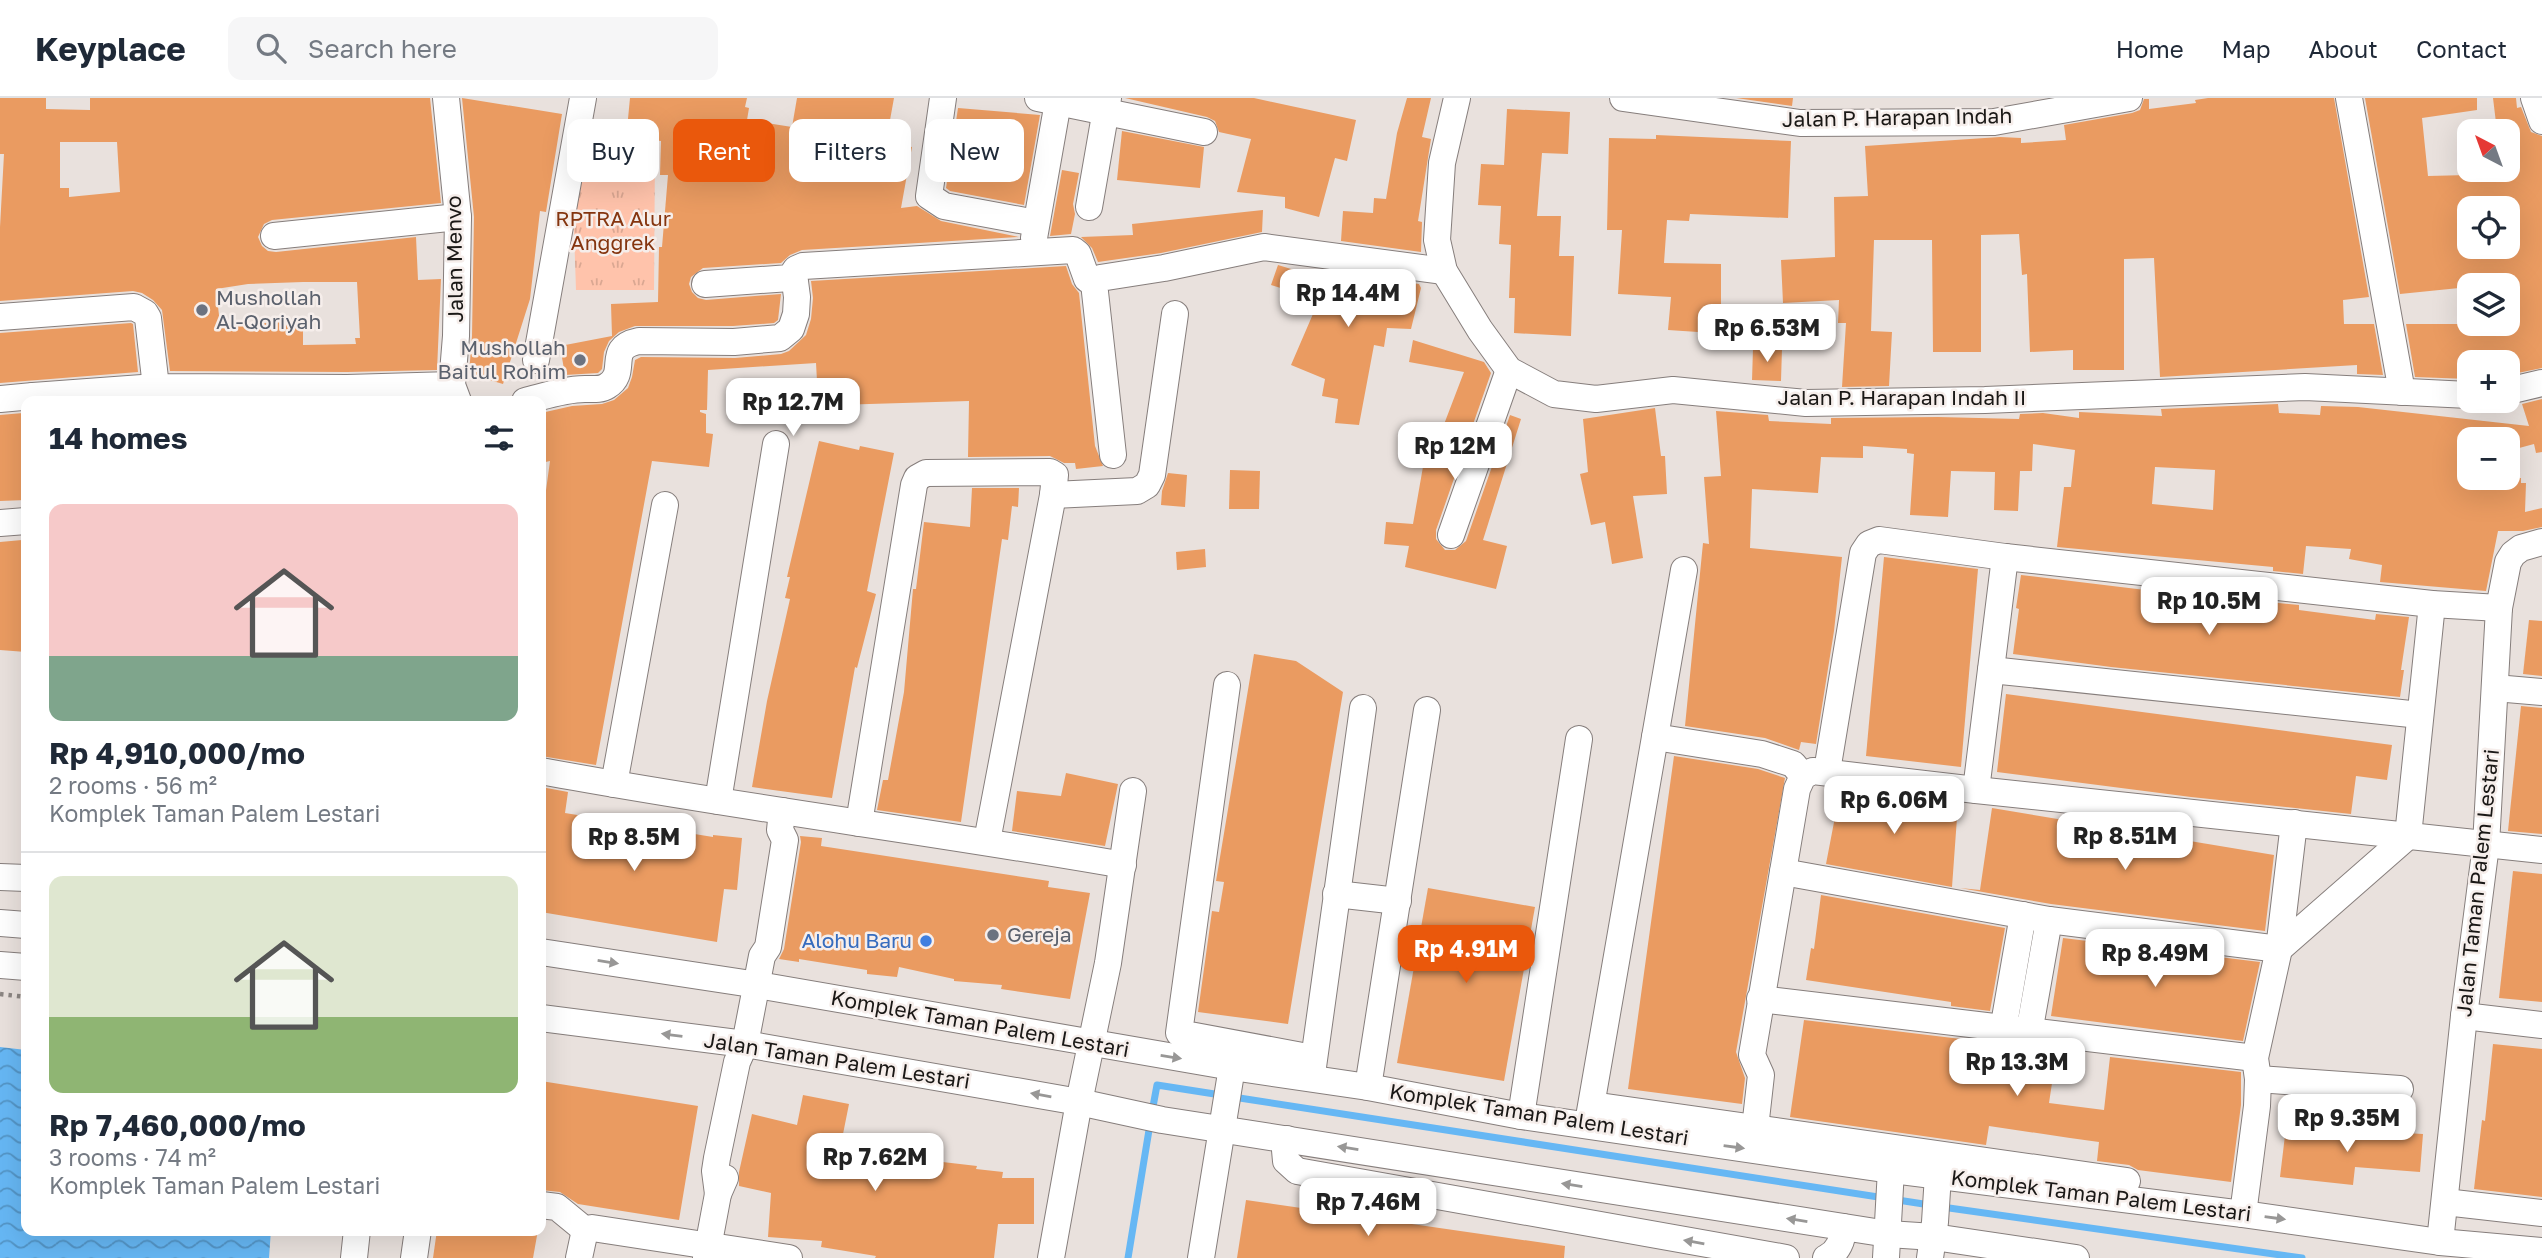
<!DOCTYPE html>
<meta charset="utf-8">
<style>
body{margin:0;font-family:"Golos Text",sans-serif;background:#f6f6f7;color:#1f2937;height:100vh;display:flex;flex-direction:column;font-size:26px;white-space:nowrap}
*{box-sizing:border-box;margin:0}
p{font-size:23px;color:#747a83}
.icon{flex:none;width:38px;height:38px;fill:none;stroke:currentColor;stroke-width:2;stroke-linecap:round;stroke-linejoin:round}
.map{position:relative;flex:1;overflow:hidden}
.panel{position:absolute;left:21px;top:298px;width:525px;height:840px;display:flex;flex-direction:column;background:#fff;border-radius:14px;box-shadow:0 7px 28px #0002}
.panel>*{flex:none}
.banner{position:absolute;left:567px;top:21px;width:665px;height:63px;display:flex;gap:14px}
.needle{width:46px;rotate:319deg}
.controls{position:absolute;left:2457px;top:21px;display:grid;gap:14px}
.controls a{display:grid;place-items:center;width:63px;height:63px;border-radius:14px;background:#fff;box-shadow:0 7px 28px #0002;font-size:35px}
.price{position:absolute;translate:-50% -60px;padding:0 16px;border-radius:14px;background:#fff;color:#222;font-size:23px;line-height:46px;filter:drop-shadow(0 2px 4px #0008)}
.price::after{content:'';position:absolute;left:50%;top:42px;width:21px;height:16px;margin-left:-10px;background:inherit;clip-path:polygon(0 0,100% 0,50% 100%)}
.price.active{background:#ea580c;color:#fff}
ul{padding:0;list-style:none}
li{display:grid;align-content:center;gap:14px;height:371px;padding:0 28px}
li+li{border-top:2px solid #e0e1e3}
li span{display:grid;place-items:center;height:217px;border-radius:14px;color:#555}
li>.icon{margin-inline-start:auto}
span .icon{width:126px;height:126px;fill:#fffc;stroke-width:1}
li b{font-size:30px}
h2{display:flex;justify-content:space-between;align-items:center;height:84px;padding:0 28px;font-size:30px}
.chip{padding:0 24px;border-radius:14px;background:#fff;box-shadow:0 7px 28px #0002;font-size:24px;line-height:63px}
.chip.active{background:#ea580c;color:#fff}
header{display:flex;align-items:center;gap:42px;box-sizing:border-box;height:98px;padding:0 35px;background:#fff;border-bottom:2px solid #e0e1e3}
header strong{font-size:33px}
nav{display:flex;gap:38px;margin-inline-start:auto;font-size:24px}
.search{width:490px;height:63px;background:#f6f6f7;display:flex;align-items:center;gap:18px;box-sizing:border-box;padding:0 24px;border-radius:14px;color:#747a83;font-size:26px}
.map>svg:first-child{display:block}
.grass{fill:url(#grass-tufts)}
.water{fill:url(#water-waves)}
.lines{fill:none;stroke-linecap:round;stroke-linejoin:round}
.stream{stroke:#66b7f4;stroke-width:7}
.building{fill:#ea9b61;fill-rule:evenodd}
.minor-casing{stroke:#867e7c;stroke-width:28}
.path{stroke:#8c8683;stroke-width:4.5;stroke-dasharray:3.5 5;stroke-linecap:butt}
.minor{stroke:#fff;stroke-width:26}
.oneway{fill:#989796}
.worship-dot{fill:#6b7280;stroke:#f6eeeb;stroke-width:2.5}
.shop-dot{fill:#3f7fe0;stroke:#f6eeeb;stroke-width:2.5}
.labels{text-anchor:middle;stroke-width:5;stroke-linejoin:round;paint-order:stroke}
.street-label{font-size:21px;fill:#1a1816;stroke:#f6eeeb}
.park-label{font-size:21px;fill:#85350f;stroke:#f6eeeb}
.worship-label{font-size:21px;fill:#5b616d;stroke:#f6eeeb;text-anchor:start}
.shop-label{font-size:21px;fill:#366cbe;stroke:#f6eeeb;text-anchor:end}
</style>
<header>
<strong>Keyplace</strong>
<div class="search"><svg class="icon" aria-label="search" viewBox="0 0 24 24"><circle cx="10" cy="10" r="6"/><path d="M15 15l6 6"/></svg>Search here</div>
<nav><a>Home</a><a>Map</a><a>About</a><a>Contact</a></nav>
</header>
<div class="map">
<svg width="2542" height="1160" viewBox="0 0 2542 1160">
<defs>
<pattern id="grass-tufts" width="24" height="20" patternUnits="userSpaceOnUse" patternTransform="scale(1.75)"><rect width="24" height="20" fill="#ffc3ab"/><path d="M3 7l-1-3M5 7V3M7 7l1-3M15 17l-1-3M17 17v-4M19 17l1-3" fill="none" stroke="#daa792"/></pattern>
<pattern id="water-waves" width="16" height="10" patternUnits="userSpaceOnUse" patternTransform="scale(1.75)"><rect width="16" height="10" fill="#66b7f4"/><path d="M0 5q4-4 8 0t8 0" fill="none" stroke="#5394c5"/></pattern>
</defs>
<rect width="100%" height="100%" fill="#e9e1dd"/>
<path class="grass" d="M625 38 655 55 654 192H576L574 132 582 42Z"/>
<path class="water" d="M0 949 26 952V1132H271L269 1160H0Z"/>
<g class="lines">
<g class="stream">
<path d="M1233 999 1930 1107"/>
<path d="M1152 1014 1157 987 1221 997"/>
<path d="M1942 1109 2302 1160"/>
<path d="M1128 1160 1150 1026"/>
</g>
</g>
<g class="building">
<path d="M0 0H46V11L90 12V0H430L441 105 272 122 264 126 258 139 262 148 268 153 276 154 416 139 418 182 441 181 437 272 347 274 170 273 162 212 153 202 142 195 133 193 0 203V129L4 56H0ZM60 44H117L120 94 69 99V90H60ZM303 184H357L360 240H355L356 246 303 247V224L220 226 216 191 248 186Z"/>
<path d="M462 0 562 16 546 114 540 113 530 201 503 286 469 276 472 238 474 119Z"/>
<path d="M630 0H747L745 9 749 10 747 22 792 29 797 0H894L886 44 912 49 901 110 917 108 941 123 1019 139 802 152 790 157 781 165 703 170 691 179 689 186 692 194 698 200 706 202 781 196 778 222 774 225 733 228H635L619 234 609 243 604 254 602 271 598 275 565 277 560 248 612 238 611 206 658 204 659 149H662L668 77H660L661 43 653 42 654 33 627 31Z"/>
<path d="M1125 0H1254L1356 22 1347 63 1335 60 1319 119 1285 110V99L1237 94 1251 41 1219 34 1215 23 1207 19Z"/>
<path d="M1407 0H1431L1422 39 1431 41 1418 123 1422 124 1421 154 1341 143 1343 113 1373 115 1374 100 1386 101 1397 35Z"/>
<path d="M1736 0H1793L1792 8Z"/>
<path d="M2208 0H2334L2369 199 2343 202 2344 226H2374L2383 277 2357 276V267L2160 279 2154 160 2124 161V272H2073V252L2030 254 2027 176 2022 177 2019 136 1981 137V254H1933L1932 142H1874L1871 233 1892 234 1889 288 1842 289 1846 225H1838L1839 202 1783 205 1781 162 1835 159 1834 99 1868 98 1865 48 2000 39 2021 40V45L2066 42 2064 27 2132 15 2140 12 2144 1H2149V11L2196 5 2195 2Z"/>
<path d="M2365 0H2477V12L2422 20 2428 78 2508 76V33H2497L2493 0H2516L2517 10 2521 9 2531 34 2542 38V270L2508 277V264H2469V281L2415 279 2406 226H2508V187H2469V189L2400 196ZM2469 110H2508V149H2469Z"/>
<path d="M958 10 1040 17 1024 107 950 93 946 90Z"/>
<path d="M1507 11 1570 14 1568 56 1542 55 1537 118H1561L1559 158H1574L1571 238 1514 235 1515 200H1509L1511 147 1499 146 1501 108 1478 107 1481 66 1504 67Z"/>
<path d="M1122 33 1204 49 1200 90 1117 82Z"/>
<path d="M1656 37 1791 43 1788 120 1690 116 1689 123 1667 122 1664 165 1721 166V212H1700L1698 234 1668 232 1671 199 1618 196 1622 132H1607L1609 40 1656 41Z"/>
<path d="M1062 72 1079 75 1073 106 1075 116 1071 136 1050 138Z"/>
<path d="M1263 112 1262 134 1161 155 1098 164 1092 150 1081 139 1133 137 1132 126Z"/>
<path d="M1278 167 1314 178 1315 172 1338 177V175L1419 186 1421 190 1411 231 1387 230 1384 249 1374 247 1359 327 1335 325 1338 301 1322 298 1325 281 1291 267 1319 202 1271 187Z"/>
<path d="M1066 168 1072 186 1079 195 1095 348 1103 368 1076 371 1075 365H1064L1050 358 968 359 969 303 836 307V283H817L816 265 708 272 707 312H700V314L706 316V335L713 336 709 369 652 363 596 667 541 658V429L550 363 541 365V315L572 308 602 306 614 302 628 290 632 279 635 262 641 259 735 260 781 256 789 253 806 237 811 221 813 200 811 183Z"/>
<path d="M131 225 133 226 138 274 0 285V235Z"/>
<path d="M1413 242 1484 264 1491 275 1436 432V441L1445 452H1455L1466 443 1510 317 1521 321 1483 442 1507 448 1496 491 1405 469 1409 448 1384 446 1386 424 1413 426 1428 340 1438 342 1464 274 1409 264Z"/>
<path d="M1753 250H1782L1781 283 1752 282Z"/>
<path d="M2542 301V354L2536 355 2534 346 2508 353V341H2469V380H2521V385H2526L2525 414 2542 410V429L2523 433H2498L2486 493 2380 484 2382 467 2349 461 2351 451 2306 448 2303 476 2273 473V469L2057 449 2064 389H2071L2075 352 2033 346 2032 373H2020L2018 413 1994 412 1995 374 1951 373 1948 419 1910 417 1914 356 1907 355V351L1863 348V360L1821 359 1818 395 1752 391 1750 450 1842 459 1834 533 1816 646 1801 644 1799 652 1765 640 1685 628 1703 445 1709 446 1704 379 1721 378 1716 313 1768 317 1769 323 1831 326V320L1938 319 2019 321 2020 316 2043 315 2079 320V314L2162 318 2161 311 2278 306 2279 315 2320 317 2321 308 2358 309 2529 328 2522 306ZM2155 369 2215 372 2213 412 2152 406Z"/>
<path d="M1655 310 1661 358H1665L1667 396 1633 398 1643 460 1612 466 1605 424 1591 427 1580 376 1588 374 1583 321Z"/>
<path d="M23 315 26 317V402L0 403V317Z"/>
<path d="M819 343 859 352 860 348 894 355 867 493 876 496 857 570 855 569 832 700 752 689 767 603 790 501 785 500 790 479H787Z"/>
<path d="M1230 372 1260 373 1259 411H1229Z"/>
<path d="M1168 375 1187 377 1185 409 1161 407 1162 393Z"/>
<path d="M972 390H1019L1018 409 1012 408 1008 442 1002 441 961 724 877 712 883 682H888L904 594 913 491H916L924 424 970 429Z"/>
<path d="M22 442 26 467V554L0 552V444Z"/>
<path d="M1205 451 1206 469 1177 472 1176 454Z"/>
<path d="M1884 459 1978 471 1961 669 1866 658Z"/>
<path d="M2021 477 2269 507V504L2299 507V512L2375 522 2376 516 2409 519 2401 572H2404L2400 599 2111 569 2013 556 2019 511 2016 510Z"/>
<path d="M2529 522 2542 523V578L2523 576Z"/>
<path d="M1254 556 1296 563 1343 594 1288 926 1198 914 1212 813 1219 814 1224 784 1216 783Z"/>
<path d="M2006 596 2392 647 2387 682 2356 678 2351 716 2191 699 1997 674Z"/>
<path d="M2521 608 2542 610V736L2508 733Z"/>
<path d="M1674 658 1758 671 1785 680 1736 954 1745 980 1742 1006 1628 991Z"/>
<path d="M1066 675 1118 686 1105 748 1012 733 1017 693 1061 698Z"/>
<path d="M541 689 568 694 565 715 713 739V737L742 740 737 792 724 791 717 844 541 814Z"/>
<path d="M1832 691 1958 706 1952 789 1826 766 1835 719 1827 718Z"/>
<path d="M1992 710 2274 757 2265 833 2051 806 1960 790 1980 792Z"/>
<path d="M800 738 822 740 821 748 1049 783 1048 789 1090 795 1070 901 1001 891 1002 887 954 883V881L899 869 897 879 867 876V872L799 861V864L779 861 784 851 801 744Z"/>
<path d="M2513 773 2542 776V904L2499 900Z"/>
<path d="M1428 790 1535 809 1504 983 1397 965Z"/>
<path d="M1821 797 2005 830 1990 913 1951 908V904L1806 882 1811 850 1814 851Z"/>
<path d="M2063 840 2260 864 2243 943 2051 918Z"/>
<path d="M1804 922 1994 945 2001 948 2057 952 2049 1005 2104 1012 2110 959 2241 974V1007L2231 1084 2138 1072 2129 1067 2097 1063 2099 1044 2070 1040 1989 1028 1986 1047 1790 1019Z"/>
<path d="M2493 946 2542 951V1099L2474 1091 2482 1022 2485 1023Z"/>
<path d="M541 983 698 1008 679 1122 578 1106 560 1094 541 1092Z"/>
<path d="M803 997 849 1006 840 1051 886 1059V1062L933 1068 934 1063 977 1068 976 1071 1003 1074 1002 1080H1034V1126H998L994 1160H875L876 1158 821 1149 822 1143 768 1139 771 1095 739 1088V1074L752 1016 797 1027Z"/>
<path d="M2286 1029 2388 1039 2389 1034 2423 1036 2420 1074 2355 1069 2353 1087 2280 1079Z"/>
<path d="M1246 1102 1565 1148 1564 1160H1237Z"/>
<path d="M437 1132H538L533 1160H433Z"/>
</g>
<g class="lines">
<g class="minor-casing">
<g id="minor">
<path d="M446 0 458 119 456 238 452 287 458 303"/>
<path d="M943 0 929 98 944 108 1036 125"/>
<path d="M1038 0 1204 34"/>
<path d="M1457 0 1442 65 1437 142 1444 173 1480 232 1509 272 1554 296 1596 301 1673 292 1806 305 1985 302 2305 289 2469 297"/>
<path d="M1623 0 1800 25 1994 24 2129 0"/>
<path d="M2349 0 2402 294"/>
<path d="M2534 0 2542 23"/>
<path d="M1089 109 1108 0"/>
<path d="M274 138 458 119"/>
<path d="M1034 140 1058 4"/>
<path d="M705 186 790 180 796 171 803 168 1073 152 1078 156 1087 181 1094 185"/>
<path d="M0 219 134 209 145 215 148 220 156 289 347 290"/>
<path d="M536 262 583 0"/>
<path d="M2508 293 2542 285"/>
<path d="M0 301 33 298"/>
<path d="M33 303V298L156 289"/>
<path d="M346 303 347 290 452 287"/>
<path d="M525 303C545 298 565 291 585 291 592 291 601 292 607 288 630 274 604 250 639 243L734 244 780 240 791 231 796 216 797 199 794 176"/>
<path d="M1113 357 1094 185 1100 180 1164 170 1264 149 1444 173"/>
<path d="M1053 397 1137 393 1147 387 1152 377 1175 216"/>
<path d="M0 425 26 423"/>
<path d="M1451 437 1509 272"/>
<path d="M1991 572 2420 617"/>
<path d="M1227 587 1179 935 1313 960"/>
<path d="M2495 590 2542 594"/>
<path d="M1655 639 1762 656 1793 666 1803 678"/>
<path d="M541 673C734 709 930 733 1123 767"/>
<path d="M1827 673 1863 455 1869 446 1879 442 2005 459 2432 506 2499 510"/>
<path d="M614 686 665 407"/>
<path d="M1976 692 2005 459"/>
<path d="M718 703 776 346"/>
<path d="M859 725 914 387 917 380 926 375 1050 374 1055 377 1053 397 987 743"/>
<path d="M1783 774 2049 822 2279 851 2408 738 2432 506"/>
<path d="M0 779 26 780"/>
<path d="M1336 796 1398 803"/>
<path d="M0 825 26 827"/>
<path d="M541 854 758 887 1232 969 1368 989 1521 1018 1891 1072 2243 1116 2440 1144 2542 1153"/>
<path d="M0 867 26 869"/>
<path d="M1760 901 2255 960"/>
<path d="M2464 918 2542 927"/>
<path d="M541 920 745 946 1079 1004 1162 1022 1888 1136 1934 1139 2076 1160"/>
<path d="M2003 932 2023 817"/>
<path d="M2029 935 2049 822"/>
<path d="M1312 976 1363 610"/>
<path d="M2258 981 2400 991"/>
<path d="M1368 989 1427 612"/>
<path d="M1592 1007 2127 1083"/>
<path d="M1521 1018 1579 641"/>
<path d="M1588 1025 1684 472"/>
<path d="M1755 1030 1761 977 1752 957 1797 691 1803 678 1813 673 1976 692 2542 752"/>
<path d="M1287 1041 1285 1052 1286 1063 1297 1073 1786 1160"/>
<path d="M718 1096 715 1073 717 1060 737 964 745 946 762 858 768 849 785 742 780 732 782 713"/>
<path d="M2445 1104 2542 1115"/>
<path d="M541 1107 557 1109 585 1132 592 1130 789 1160"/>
<path d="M2243 1116 2257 1008 2258 981 2255 960 2279 851 2294 725"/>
<path d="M2440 1144 2464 918 2486 747 2499 510 2508 464 2513 456 2521 450 2542 444"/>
<path d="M354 1160 357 1132"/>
<path d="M414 1160 418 1132"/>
<path d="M579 1160 585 1132"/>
<path d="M706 1160 718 1096 725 1080"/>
<path d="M1051 1160 1079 1004 1108 865 1133 693"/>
<path d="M1201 1160 1232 969"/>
<path d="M1826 1160C1838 1154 1843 1142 1843 1129"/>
<path d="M1886 1160 1892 1054"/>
<path d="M1930 1160 1935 1124 1938 1077"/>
</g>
</g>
<path class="path" d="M0 896 26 899"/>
<use href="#minor" class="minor"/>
</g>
<defs><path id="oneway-solid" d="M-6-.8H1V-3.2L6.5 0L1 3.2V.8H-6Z" transform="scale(1.75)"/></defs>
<g class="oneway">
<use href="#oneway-solid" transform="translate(608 864) rotate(9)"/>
<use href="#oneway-solid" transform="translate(672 937) rotate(-173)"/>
<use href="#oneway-solid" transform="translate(1171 959) rotate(9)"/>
<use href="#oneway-solid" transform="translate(1041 997) rotate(-170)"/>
<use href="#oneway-solid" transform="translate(1734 1049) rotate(8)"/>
<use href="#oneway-solid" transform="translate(1348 1050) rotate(-171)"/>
<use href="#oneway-solid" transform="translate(1572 1087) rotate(-171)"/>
<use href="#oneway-solid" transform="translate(2275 1120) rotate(8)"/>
<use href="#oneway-solid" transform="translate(1797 1122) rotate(-171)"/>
<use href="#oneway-solid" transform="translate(1694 1144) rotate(-170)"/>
</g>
<g class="worship-dot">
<circle cx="202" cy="212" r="7"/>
<circle cx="580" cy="262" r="7"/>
<circle cx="993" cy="837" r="7"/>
</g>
<circle class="shop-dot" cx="926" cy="843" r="7"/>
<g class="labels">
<g class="street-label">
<text transform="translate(1897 20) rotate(-1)" y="7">Jalan P. Harapan Indah</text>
<text transform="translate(455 161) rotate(-91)" y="7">Jalan Menvo</text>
<text x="1902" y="307">Jalan P. Harapan Indah II</text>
<text transform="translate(2478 785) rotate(-84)" y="7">Jalan Taman Palem Lestari</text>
<text transform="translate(980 926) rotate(10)" y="7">Komplek Taman Palem Lestari</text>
<text transform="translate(837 963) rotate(9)" y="7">Jalan Taman Palem Lestari</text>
<text transform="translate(1539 1017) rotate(9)" y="7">Komplek Taman Palem Lestari</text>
<text transform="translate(2101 1098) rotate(7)" y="7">Komplek Taman Palem Lestari</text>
</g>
<g class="park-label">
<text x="613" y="128">RPTRA Alur<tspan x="613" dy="24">Anggrek</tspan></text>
</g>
<g class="worship-label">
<text x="216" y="207">Mushollah<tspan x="216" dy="24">Al-Qoriyah</tspan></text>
<text x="566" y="257" text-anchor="end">Mushollah<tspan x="566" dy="24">Baitul Rohim</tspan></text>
<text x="1007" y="844">Gereja</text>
</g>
<g class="shop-label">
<text x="912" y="850">Alohu Baru</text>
</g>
</g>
</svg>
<div class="controls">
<a><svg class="needle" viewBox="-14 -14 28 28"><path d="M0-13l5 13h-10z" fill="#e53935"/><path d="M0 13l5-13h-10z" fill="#747a83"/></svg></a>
<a><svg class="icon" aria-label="locate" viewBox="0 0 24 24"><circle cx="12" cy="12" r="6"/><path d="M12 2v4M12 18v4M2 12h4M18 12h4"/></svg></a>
<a><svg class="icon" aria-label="layers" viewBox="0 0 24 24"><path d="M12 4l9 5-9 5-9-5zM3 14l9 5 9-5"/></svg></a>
<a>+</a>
<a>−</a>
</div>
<b class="price" style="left:1348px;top:231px">Rp 14.4M</b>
<b class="price" style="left:1767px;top:266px">Rp 6.53M</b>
<b class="price" style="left:793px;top:340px">Rp 12.7M</b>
<b class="price" style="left:1455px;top:384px">Rp 12M</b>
<b class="price" style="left:2209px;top:539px">Rp 10.5M</b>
<b class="price" style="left:1894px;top:738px">Rp 6.06M</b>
<b class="price" style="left:2125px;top:774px">Rp 8.51M</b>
<b class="price" style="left:634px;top:775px">Rp 8.5M</b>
<b class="price active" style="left:1466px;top:887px">Rp 4.91M</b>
<b class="price" style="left:2155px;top:891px">Rp 8.49M</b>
<b class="price" style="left:2017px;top:1000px">Rp 13.3M</b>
<b class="price" style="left:2347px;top:1056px">Rp 9.35M</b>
<b class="price" style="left:875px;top:1095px">Rp 7.62M</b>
<b class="price" style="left:1368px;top:1140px">Rp 7.46M</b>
<div class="banner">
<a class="chip">Buy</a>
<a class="chip active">Rent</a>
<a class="chip">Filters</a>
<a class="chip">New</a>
</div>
<section class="panel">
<h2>14 homes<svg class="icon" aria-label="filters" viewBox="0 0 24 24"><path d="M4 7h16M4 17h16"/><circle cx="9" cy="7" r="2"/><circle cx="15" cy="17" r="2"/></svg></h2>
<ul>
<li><span style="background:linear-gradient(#f6c9c9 70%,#7fa58c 0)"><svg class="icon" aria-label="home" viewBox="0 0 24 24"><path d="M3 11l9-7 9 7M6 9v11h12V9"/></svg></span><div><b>Rp 4,910,000/mo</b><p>2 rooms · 56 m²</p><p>Komplek Taman Palem Lestari</p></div></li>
<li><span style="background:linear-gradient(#dfe7d0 65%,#8fb573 0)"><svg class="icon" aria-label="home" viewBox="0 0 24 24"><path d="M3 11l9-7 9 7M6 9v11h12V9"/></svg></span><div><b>Rp 7,460,000/mo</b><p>3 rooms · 74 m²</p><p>Komplek Taman Palem Lestari</p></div></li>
</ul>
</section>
</div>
